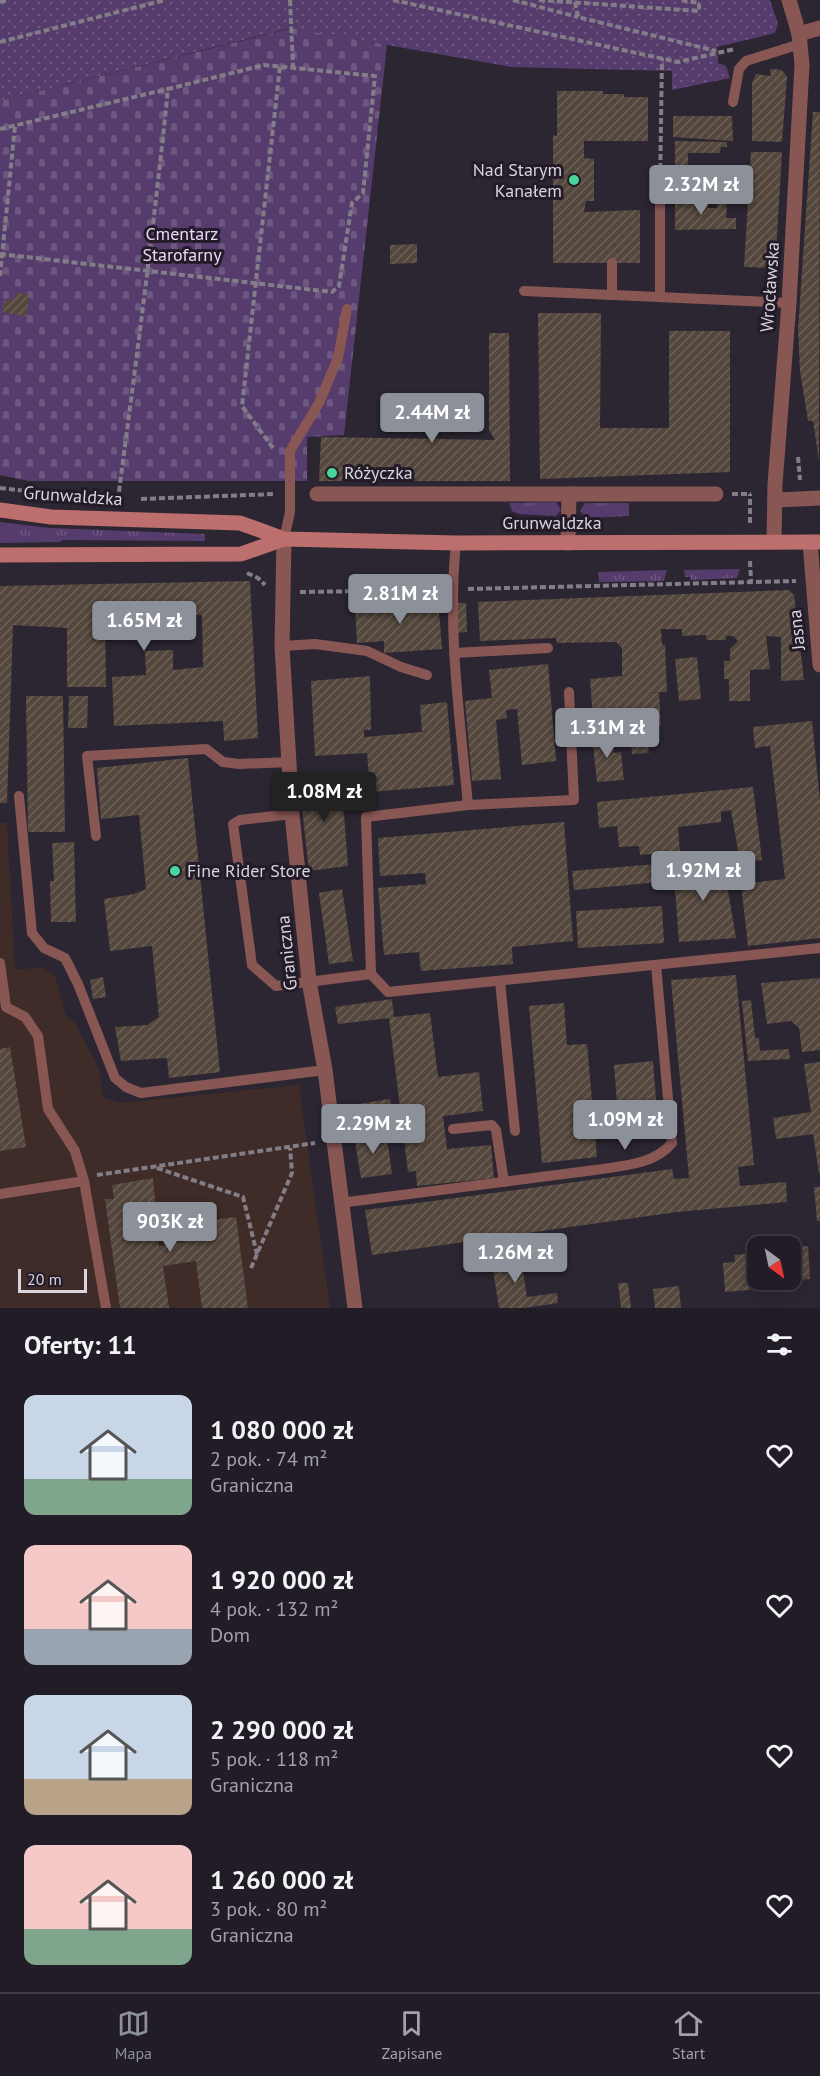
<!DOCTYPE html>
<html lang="pl">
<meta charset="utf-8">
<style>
body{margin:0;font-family:"PT Sans",sans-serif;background:#2d2932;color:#f1f3f6;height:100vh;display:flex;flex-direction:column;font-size:22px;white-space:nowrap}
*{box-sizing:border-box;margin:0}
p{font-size:20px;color:#a2a1a7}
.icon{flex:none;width:33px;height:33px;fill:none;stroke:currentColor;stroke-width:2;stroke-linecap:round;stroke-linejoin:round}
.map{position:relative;height:1308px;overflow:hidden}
.drawer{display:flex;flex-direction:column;background:#211c26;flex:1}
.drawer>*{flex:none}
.needle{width:39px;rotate:147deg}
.fabs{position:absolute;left:747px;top:1236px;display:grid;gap:12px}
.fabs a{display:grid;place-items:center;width:54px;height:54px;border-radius:12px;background:#211c26;box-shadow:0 3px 15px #0003,0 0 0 2px #3e3a43;font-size:30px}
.scale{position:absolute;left:18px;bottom:15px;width:69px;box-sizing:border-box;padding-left:6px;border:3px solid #d8d4dd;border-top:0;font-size:16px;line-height:21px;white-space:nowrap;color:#d8d4dd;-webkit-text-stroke:4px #231c28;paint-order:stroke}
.price{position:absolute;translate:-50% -51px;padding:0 14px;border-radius:6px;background:#8c9099;color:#fff;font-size:20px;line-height:39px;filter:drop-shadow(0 2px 3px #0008)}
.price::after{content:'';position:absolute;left:50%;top:36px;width:18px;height:14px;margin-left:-9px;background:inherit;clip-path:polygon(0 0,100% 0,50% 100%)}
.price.current{background:#222;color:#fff}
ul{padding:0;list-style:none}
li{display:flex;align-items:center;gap:18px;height:150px;padding:0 24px}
li span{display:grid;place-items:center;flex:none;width:168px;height:120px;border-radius:12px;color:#555}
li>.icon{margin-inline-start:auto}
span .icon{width:72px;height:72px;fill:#fffc;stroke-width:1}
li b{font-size:26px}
h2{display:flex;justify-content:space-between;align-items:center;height:72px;padding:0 24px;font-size:26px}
.tab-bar{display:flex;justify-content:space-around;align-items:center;height:84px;border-top:2px solid #3e3a43;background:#211c26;font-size:16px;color:#a2a1a7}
.tab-bar a{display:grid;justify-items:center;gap:3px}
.tab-bar .current{color:#8c9099}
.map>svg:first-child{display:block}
.education{fill:#3f2b28}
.grass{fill:url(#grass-tufts)}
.cemetery{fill:url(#cemetery-stones)}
.park{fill:url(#park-dots)}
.building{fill:url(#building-hatch)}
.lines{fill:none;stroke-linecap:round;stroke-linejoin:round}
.path{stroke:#827d87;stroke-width:4;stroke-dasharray:6 3;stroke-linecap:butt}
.service{stroke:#885754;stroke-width:10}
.pedestrian{stroke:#885754;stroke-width:15}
.minor{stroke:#885754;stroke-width:15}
.secondary{stroke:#bc6f6c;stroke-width:15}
.poi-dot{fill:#49d49c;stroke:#231c28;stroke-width:2}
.labels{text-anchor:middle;stroke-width:6;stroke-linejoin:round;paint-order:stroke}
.poi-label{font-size:18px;fill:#d8d4dd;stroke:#231c28;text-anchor:start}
.park-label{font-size:18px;fill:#e9d9f8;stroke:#231c28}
.street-label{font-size:18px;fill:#d8d4dd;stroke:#231c28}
</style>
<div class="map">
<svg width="820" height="1308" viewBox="0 0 820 1308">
<defs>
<pattern id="grass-tufts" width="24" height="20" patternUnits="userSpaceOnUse" patternTransform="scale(1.5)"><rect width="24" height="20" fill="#563c6c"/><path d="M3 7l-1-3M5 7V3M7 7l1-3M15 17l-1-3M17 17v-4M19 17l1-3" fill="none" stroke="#6e5781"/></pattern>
<pattern id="cemetery-stones" width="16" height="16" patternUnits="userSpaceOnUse" patternTransform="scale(1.5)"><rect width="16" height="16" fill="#563c6c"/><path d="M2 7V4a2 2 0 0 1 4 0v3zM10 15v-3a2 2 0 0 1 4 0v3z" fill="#6e5781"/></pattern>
<pattern id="park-dots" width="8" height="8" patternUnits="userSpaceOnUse" patternTransform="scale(1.5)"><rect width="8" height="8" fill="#563c6c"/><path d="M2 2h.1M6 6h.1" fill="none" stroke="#6e5781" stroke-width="1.8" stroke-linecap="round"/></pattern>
<pattern id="building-hatch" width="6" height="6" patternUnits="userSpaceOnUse" patternTransform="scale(1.5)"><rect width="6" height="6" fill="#54473d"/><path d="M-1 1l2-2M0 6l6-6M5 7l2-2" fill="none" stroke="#6c6159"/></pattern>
</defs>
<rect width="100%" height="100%" fill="#2c2632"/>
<path class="education" d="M0 823H7L15 970 43 967 55 976 66 1016 75 1023 99 1069 103 1097 121 1103 299 1085 330 1308H0Z"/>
<g class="grass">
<path d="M556 502 561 510 556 516 519 514 512 511 509 503Z"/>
<path d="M585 503H629V516L587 518 580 511Z"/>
<path d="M0 522 50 528 205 534V541L63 540 59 542 0 543Z"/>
<path d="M740 569 737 578 691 580 690 577H685L684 570Z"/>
<path d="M667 570 664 581 599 582 598 572Z"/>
</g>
<path class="cemetery" d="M293 28 387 45 344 435 307 437V481H29L0 475V101Z"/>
<path class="park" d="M0 0H770L778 24 775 33 717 47 718 63 726 66 730 78 672 90V71L511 67 291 28 0 101Z"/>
<g class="building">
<path d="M770 69 782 70 787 77 782 142 752 141V83L756 74 771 76Z"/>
<path d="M557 91H603V94H624V97H648V141H584V158L594 159V201H586L584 212 640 210V263H553V135L557 136Z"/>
<path d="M813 112H820L819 461 813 421H808L800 371 798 330Z"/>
<path d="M673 116H732L733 141 673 137Z"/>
<path d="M675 141 727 142V147H721L720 153H688V176H675Z"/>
<path d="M751 152H782L775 268 744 267Z"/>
<path d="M675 198 709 199 708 208H717V202L727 203 726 218H736V229L675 230Z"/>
<path d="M417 244V263L390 264V245Z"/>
<path d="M16 293 29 294 27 317 3 312 4 301 15 299Z"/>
<path d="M538 313H601L600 428H669V331H730V472L540 479Z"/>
<path d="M489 333H509L510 481H319L321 437 495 440 489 430Z"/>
<path d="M250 581 258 738 224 741 223 721 114 726 112 677 146 675 145 651 173 650V670L203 667 202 615 105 617 106 687H67V628L13 625 7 803H0V586Z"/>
<path d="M789 590 794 595 804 680 781 681V637L766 636 770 669 750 670V701H729V679H724V661H730V649L738 641 733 636H726V640H707L706 635 682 636V629H661L662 645H665L667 692 645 693H659L661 725 648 726 647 717 593 720 590 679 622 676V648L616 642 557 643 556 638 480 641 478 602Z"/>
<path d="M438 599 442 649 384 653V641L357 643 355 605Z"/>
<path d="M454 603H466L467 632 456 633Z"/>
<path d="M697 657 701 699 679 701 675 659Z"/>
<path d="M548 664 556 761 522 765 517 709 506 710 507 718 496 720 501 779 472 781 465 701 492 698 489 670Z"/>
<path d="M370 676 371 730H364V737L422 732 420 705 447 702 454 785 370 792 367 753 315 756 311 681Z"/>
<path d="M26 696H63L65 832H28Z"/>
<path d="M69 696H88L87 728H68Z"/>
<path d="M812 721 820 801V938L748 946 741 884 785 879 770 746 755 748 753 727Z"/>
<path d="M646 722 649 753 632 754 629 723Z"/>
<path d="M612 733 614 753 621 752 624 780 597 782 592 735Z"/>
<path d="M188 758 220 1072 169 1078 167 1058 121 1061 115 1027 147 1025 159 1017 152 946 110 951 104 899 134 894 146 889 139 815 101 819 97 768Z"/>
<path d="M341 776 348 866 309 871 299 781Z"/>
<path d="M753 787 762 860 740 862 731 810 721 812V822L678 827 680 852 640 855 639 846 619 847 617 826 599 828 597 802Z"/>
<path d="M564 822 573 941 512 947 513 964 421 971 419 952 384 955 378 888 426 884 425 873 380 876 378 838Z"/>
<path d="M74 842 76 922H51L50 881H54L52 843Z"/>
<path d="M723 861 736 938 679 942 673 863Z"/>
<path d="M669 863 671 881 574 890 572 871Z"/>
<path d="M342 889 353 961 329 964 319 893Z"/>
<path d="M662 906 664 943 578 948 576 911Z"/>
<path d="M736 975 754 1165 738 1167 740 1186 786 1182 787 1202 677 1212 372 1255 365 1210 672 1169 674 1179 689 1178 671 980Z"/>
<path d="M103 977 106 997 93 999 90 980Z"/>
<path d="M820 978V1050L802 1052 799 1028 791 1021 767 1024 761 983Z"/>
<path d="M392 999 394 1017 430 1013 438 1077 479 1072 483 1111 443 1116 447 1149 491 1145 494 1178 417 1186 416 1171 408 1172 389 1018 338 1024 335 1007Z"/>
<path d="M751 1000 755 1038H759L760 1051 789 1049 790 1059 748 1061 742 1001Z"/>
<path d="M564 1003 567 1045 587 1044 597 1157 542 1163 529 1006Z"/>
<path d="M10 1047 26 1147 0 1151V1049Z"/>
<path d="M653 1061 657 1111 618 1114 614 1065Z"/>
<path d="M820 1062V1173H819L813 1134 776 1139 773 1118 811 1112 804 1064Z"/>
<path d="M390 1099 392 1111 353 1117 352 1105Z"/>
<path d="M386 1131 392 1174 361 1178 354 1136Z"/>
<path d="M153 1178 159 1246 192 1240 190 1223 236 1217 248 1308H202L196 1261 163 1266 169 1308H120L105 1199H114L112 1185Z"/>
<path d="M814 1187H820V1221H817Z"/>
<path d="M808 1246 810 1279 790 1281V1248Z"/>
<path d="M520 1252 527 1297 557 1293 558 1303 524 1308H499L491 1257Z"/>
<path d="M758 1253V1270L748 1271 750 1290 725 1292 723 1263 735 1262 734 1255Z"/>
<path d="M618 1283H628L631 1308H621Z"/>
<path d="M679 1286 681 1308H655L653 1289Z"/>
</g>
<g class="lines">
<g class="path">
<path d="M290 0 293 66"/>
<path d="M393 0 678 62 735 49"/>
<path d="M513 0 578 17"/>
<path d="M539 0 699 11V3L680 0"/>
<path d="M0 2 9 0"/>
<path d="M575 2 578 17 716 51"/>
<path d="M0 42 165 0"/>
<path d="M0 129 168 89"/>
<path d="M660 187 662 58"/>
<path d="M0 254 332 292 339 286 352 203 363 193 375 76 264 65 168 89C154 226 136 363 118 499"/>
<path d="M0 276 15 126"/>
<path d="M273 448 242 406 280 66"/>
<path d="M798 457 800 480"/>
<path d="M0 488 68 496"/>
<path d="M732 494H751"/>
<path d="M141 499 275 494"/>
<path d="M750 523V494"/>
<path d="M750 561 751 581"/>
<path d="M247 573 258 578 265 585"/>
<path d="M468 589 796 581"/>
<path d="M300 592 437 590"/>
<path d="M157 1168 243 1197 257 1254"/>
<path d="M97 1175 315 1143"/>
<path d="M251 1268 292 1173 290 1148"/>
</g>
<g class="service">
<path d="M733 102 739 69 746 61 800 44"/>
<path d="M524 291 789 303"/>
<path d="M612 295V263"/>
<path d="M660 297V201"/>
<path d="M284 539 290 512V451L319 403 338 358 347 309"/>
<path d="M456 543C447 630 460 718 468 805"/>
<path d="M282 646 315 644 367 651 401 667 427 675"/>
<path d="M454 653 548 648"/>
<path d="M19 796 32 933 44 948 65 958 78 984 115 1078 126 1087 141 1093 325 1070"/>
<path d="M292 814 240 820 233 824 252 965 276 986 371 974 388 992 820 948"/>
<path d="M96 836 87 756 206 749 223 762 239 764 290 762"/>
<path d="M0 963 6 1007 25 1017 38 1036 48 1109 75 1151 84 1181"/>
<path d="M371 974 366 817 468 805 574 800 569 692"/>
<path d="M500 981 515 1131"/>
<path d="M453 1129 492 1125 496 1130 504 1182"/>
<path d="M0 1194 84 1181 106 1308"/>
<path d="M340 1203 595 1170C621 1166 654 1165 672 1143L656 965"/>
</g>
<path class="pedestrian" d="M799 34 820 28"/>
<g class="minor">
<path d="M317 494H716"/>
<path d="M775 500 820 498"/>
<path d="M284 539 282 646 292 814 309 981 325 1070 355 1308"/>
<path d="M774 542 775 484 789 303 802 65 799 34 789 0"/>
<path d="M810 542 820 665"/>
<path d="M568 543 569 494"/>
</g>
<g class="secondary">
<path d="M0 510 51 517 240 523 284 539 456 543 820 542"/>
<path d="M0 555 241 554 284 539"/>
</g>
</g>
<g class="poi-dot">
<circle cx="574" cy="180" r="6"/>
<circle cx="332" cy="473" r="6"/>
<circle cx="175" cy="871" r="6"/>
</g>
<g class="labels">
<g class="poi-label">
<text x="562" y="176" text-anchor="end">Nad Starym<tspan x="562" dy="21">Kanałem</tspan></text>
<text x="344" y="479">Różyczka</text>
<text x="187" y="877">Fine Rider Store</text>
</g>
<g class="park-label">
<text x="182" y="240">Cmentarz<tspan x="182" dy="21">Starofarny</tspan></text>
</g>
<g class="street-label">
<text transform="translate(770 287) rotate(-86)" y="6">Wrocławska</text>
<text transform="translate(73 496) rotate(4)" y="6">Grunwaldzka</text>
<text x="552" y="529">Grunwaldzka</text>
<text transform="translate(797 630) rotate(-96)" y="6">Jasna</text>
<text transform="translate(287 953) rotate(-96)" y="6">Graniczna</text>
</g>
</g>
</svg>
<div class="fabs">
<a><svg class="needle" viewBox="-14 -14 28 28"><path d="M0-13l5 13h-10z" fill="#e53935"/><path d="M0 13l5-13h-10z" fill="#a2a1a7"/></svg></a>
</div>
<div class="scale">20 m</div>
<b class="price" style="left:701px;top:216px">2.32M zł</b>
<b class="price" style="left:432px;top:444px">2.44M zł</b>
<b class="price" style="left:400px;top:625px">2.81M zł</b>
<b class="price" style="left:144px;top:652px">1.65M zł</b>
<b class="price" style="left:607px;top:759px">1.31M zł</b>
<b class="price current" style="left:324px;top:823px">1.08M zł</b>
<b class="price" style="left:703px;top:902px">1.92M zł</b>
<b class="price" style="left:625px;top:1151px">1.09M zł</b>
<b class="price" style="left:373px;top:1155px">2.29M zł</b>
<b class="price" style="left:170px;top:1253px">903K zł</b>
<b class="price" style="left:515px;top:1284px">1.26M zł</b>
</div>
<section class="drawer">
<h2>Oferty: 11<svg class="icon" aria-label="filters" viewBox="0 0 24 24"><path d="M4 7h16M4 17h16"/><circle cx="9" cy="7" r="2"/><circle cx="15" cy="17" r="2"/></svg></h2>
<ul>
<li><span style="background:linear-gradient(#c9d6e8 70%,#7fa58c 0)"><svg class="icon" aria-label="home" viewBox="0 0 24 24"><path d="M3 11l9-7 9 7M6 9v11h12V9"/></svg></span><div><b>1 080 000 zł</b><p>2 pok. · 74 m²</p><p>Graniczna</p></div><svg class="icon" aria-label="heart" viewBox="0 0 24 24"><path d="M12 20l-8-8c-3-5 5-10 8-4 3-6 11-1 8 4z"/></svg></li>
<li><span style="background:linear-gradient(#f6c9c9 70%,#9aa5b1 0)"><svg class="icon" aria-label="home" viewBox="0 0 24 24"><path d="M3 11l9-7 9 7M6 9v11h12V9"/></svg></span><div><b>1 920 000 zł</b><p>4 pok. · 132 m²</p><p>Dom</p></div><svg class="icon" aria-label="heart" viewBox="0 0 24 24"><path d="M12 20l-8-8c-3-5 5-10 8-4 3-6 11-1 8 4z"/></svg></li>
<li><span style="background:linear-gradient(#c9d6e8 70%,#b9a48a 0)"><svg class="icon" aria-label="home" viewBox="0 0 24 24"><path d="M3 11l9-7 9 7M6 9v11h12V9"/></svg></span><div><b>2 290 000 zł</b><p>5 pok. · 118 m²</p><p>Graniczna</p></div><svg class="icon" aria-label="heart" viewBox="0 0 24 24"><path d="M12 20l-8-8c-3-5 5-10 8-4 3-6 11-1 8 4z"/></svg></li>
<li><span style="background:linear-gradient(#f6c9c9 70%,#7fa58c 0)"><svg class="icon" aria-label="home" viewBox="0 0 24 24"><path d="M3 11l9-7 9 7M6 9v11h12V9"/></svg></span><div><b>1 260 000 zł</b><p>3 pok. · 80 m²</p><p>Graniczna</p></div><svg class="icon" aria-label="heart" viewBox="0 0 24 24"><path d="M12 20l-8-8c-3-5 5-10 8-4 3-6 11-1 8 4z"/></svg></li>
</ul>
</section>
<nav class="tab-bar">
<a class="current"><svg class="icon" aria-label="map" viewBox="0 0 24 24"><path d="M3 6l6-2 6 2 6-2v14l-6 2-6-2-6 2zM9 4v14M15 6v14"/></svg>Mapa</a>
<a><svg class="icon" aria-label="saved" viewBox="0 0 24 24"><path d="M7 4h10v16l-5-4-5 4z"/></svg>Zapisane</a>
<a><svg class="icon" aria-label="home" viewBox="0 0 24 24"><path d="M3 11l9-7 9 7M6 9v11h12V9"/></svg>Start</a>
</nav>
